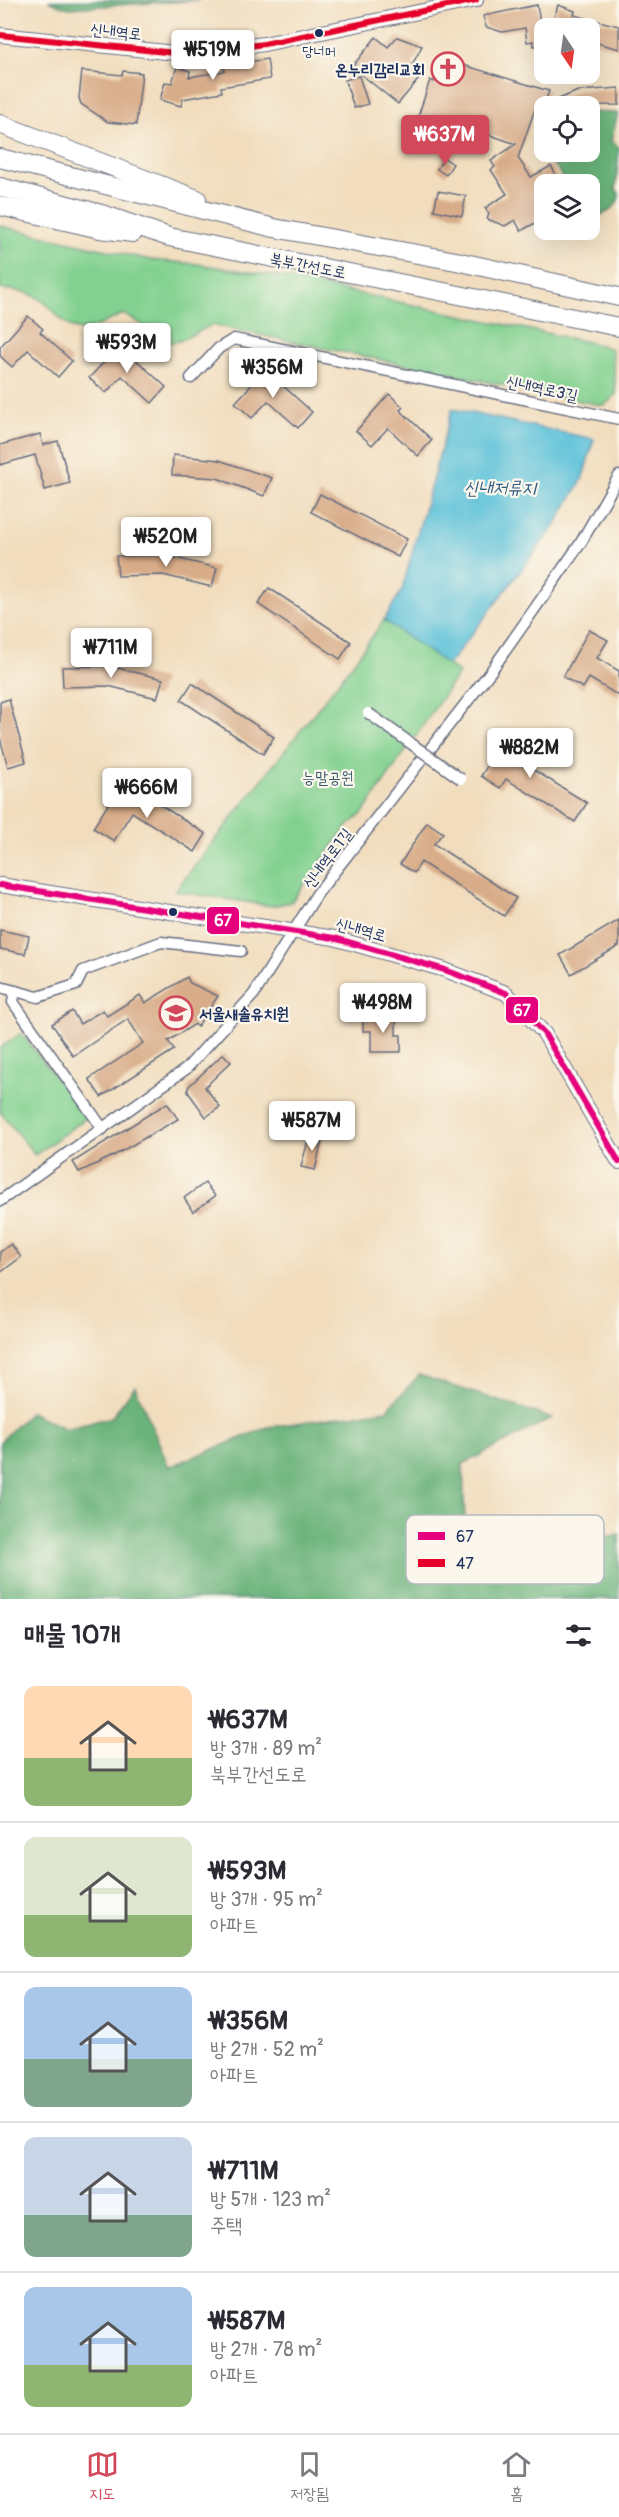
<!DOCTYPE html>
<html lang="ko">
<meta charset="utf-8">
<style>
body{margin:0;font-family:Pangolin,"Poor Story",sans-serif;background:#f2f2f3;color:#2b2b33;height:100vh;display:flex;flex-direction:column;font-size:22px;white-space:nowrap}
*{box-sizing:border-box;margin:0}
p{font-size:20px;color:#7c7c81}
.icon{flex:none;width:33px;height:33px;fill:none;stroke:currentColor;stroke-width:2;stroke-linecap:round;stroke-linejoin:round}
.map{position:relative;height:1599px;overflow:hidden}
.panel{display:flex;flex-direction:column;background:#fff;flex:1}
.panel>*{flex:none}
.needle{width:39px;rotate:167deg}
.buttons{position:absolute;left:534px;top:18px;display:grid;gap:12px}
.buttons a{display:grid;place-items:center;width:66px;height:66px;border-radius:12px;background:#fff;box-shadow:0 6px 24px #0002;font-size:30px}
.price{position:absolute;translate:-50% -51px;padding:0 14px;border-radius:6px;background:#fff;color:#222;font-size:20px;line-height:39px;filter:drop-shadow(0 2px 3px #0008)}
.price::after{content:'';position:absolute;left:50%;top:36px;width:18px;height:14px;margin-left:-9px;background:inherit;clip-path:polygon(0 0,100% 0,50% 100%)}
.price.selected{background:#d1495b;color:#fff}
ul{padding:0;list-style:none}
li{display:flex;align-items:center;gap:18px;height:150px;padding:0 24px}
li+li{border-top:2px solid #e1e1e2}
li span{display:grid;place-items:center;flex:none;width:168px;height:120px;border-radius:12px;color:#555}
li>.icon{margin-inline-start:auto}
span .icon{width:72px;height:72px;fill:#fffc;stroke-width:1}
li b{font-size:26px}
h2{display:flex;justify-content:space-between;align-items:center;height:72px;padding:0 24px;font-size:26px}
.menu{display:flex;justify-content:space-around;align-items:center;height:84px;border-top:2px solid #e1e1e2;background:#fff;font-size:16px;color:#7c7c81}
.menu a{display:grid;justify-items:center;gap:3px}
.menu .selected{color:#d1495b}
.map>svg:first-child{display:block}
.green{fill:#83d190;stroke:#4f8077;stroke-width:1.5}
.forest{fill:#6ab37a;stroke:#42716c;stroke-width:1.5}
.water{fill:#5bc1d9;stroke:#3b789c;stroke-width:1.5}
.building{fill:#d8ac88}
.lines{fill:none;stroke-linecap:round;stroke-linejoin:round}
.street-casing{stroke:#666c7f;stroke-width:13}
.secondary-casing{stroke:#666c7f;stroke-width:16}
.highway-casing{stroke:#666c7f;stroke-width:20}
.street{stroke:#fff;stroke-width:10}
.secondary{stroke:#fff;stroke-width:14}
.highway{stroke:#fff;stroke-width:18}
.street-bridge-casing{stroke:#666c7f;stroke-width:13;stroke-linecap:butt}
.street-bridge{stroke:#fff;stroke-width:10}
.bus-1-casing{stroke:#fbf7ec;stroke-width:10}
.bus-2-casing{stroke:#fbf7ec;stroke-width:10}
.bus-1{stroke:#e5007d;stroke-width:6}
.bus-2{stroke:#e4002b;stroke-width:6}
.bus-dot{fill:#1b2f5e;stroke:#fbf7ec;stroke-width:2}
.labels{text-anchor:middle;stroke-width:4.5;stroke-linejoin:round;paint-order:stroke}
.bus-label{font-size:14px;fill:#1b2f5e;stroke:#fbf7ec}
.street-label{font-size:16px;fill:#1b2f5e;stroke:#fbf7ec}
.poi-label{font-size:16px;font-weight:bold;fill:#1b2f5e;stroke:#fbf7ec;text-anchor:end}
.park-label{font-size:16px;fill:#35586a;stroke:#fbf7ec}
.water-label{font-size:18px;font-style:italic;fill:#2e5b83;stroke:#fbf7ec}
.key{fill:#fbf7ec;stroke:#b8bbc1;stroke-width:1.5}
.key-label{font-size:16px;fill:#1b2f5e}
.line-badge{stroke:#fbf7ec;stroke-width:2}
.badge-label{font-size:16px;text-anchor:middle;font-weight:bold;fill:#fff}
</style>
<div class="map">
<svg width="619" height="1599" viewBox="0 0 619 1599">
<rect width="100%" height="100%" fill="#fbf7ec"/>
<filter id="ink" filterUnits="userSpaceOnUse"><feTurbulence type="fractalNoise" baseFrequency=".0167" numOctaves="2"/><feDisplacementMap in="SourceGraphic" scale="12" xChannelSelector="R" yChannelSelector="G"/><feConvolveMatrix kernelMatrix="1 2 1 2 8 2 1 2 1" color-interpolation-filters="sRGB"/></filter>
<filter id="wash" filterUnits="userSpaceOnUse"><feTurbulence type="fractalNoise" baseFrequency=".008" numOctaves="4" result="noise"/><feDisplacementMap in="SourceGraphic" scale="24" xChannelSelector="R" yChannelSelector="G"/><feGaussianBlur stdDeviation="1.35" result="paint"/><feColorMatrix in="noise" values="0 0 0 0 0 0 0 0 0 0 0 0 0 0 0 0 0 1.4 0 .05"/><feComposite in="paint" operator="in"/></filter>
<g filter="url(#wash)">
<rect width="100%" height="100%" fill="#f1ddbd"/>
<g class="green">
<path d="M0 226 151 260 197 264 276 276 597 344 612 349 616 394 605 405H600L212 325 179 341 162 344 140 323 123 314C112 319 100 326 88 329 68 334 58 313 45 303 32 292 16 290 0 289Z"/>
<path d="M384 620 459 673 363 813 348 826 291 902 271 906 175 891 351 666Z"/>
<path d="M21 1033 87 1117 35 1155 0 1112V1048Z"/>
</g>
<g class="forest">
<path d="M131 0H200L69 8 48 1Z"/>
<path d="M594 112 618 113 611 141 619 147 616 190 619 193C619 210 603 214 590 219V184H565L557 168 542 156 545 152H590Z"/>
<path d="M419 1375 552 1418 463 1464 465 1526 534 1554 619 1534V1599H0V1442L30 1412 66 1429 112 1417 135 1386 169 1467 268 1427 387 1410Z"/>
</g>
<path class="water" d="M452 409 594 439 582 480 554 527 448 665 384 620 402 590Z"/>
<g id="blocks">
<g class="building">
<path d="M537 5 544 44 534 46 533 41 527 42 525 28 502 32 486 27 483 16Z"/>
<path d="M558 5 575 11 574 15 619 26V49L590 41V28H551Z"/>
<path d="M376 37 388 47 397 37 422 46 412 65 423 74 398 104 352 67Z"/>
<path d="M440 58 549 91 544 105 578 91 619 88V105L543 106 542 111 535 109 518 158 531 177 551 166 561 184H544V218L521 231 515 220 505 226 487 219 489 214 485 208 507 194 491 170 495 167 491 161 516 144 449 121 446 129 417 120 430 80 434 82Z"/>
<path d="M267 59 270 79 221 87 222 92 183 99 181 106 160 100 165 82 172 83 177 67 190 71 189 77 225 71 224 66Z"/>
<path d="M82 71 122 75 123 71 142 73 136 125 108 122 81 104 79 98Z"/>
<path d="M359 76 368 104 354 108 345 80Z"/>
<path d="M444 158 453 164 446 175 437 169Z"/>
<path d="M438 191 466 196 462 216 434 210Z"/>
<path d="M28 316 43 329 40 332 72 361 58 377 28 350 12 367 0 356V347Z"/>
<path d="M123 342 137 354 134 358 166 387 152 403 122 376 106 393 89 378Z"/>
<path d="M268 367 283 380 280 383 312 412 298 428 268 401 252 418 235 403Z"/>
<path d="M389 394 403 407 400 410 432 440 418 456 388 428 372 445 356 431Z"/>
<path d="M40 434 43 445 58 441 70 483 45 490 35 455 0 465V445Z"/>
<path d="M173 455 219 460 272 478 264 496 217 478 172 475Z"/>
<path d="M320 494 407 539 398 557 311 512Z"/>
<path d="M163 555 217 568 212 587 163 575 118 576 116 556Z"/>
<path d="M269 588 351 642 340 659 258 604Z"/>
<path d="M589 630 608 640 597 658 619 671V696L589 678 583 688 563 677Z"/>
<path d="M109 666 163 679 157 698 108 686 63 687 62 667Z"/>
<path d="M192 683 274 737 263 754 181 700Z"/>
<path d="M9 699 26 762 8 767 0 738V702Z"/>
<path d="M509 731 527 742 516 759 587 803 575 822 506 779 500 788 481 776Z"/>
<path d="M132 787 206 834 195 852 132 812 114 841 93 828 116 792 125 798Z"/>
<path d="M427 822 443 833 434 844 516 898 504 916 421 862 414 873 400 864Z"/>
<path d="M619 920V946L571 974 560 955Z"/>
<path d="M0 930 29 936 25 954 0 949Z"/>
<path d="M187 977 190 983 218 996 197 1027 195 1024 168 1041 174 1050 101 1097 89 1079 143 1043 128 1019 73 1056 52 1024 72 1011 80 1024 103 1010 107 1016 140 995 145 1003Z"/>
<path d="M363 1016H396V1035H401V1052H371V1031H363Z"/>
<path d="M223 1054 231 1062 205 1087 220 1107 206 1117 188 1092V1087Z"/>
<path d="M167 1103 178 1119 113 1156 79 1172 73 1162Z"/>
<path d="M310 1133 323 1136 315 1170 301 1167Z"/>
<path d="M205 1183 215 1196 193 1212 184 1198Z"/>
<path d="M11 1244 21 1257 0 1273V1252Z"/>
</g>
</g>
</g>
<g filter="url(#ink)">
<use href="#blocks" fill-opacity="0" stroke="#666c7f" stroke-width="1.5"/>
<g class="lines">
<g class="street-casing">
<g id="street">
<path d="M191 378 219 348 234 339 619 419"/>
<path d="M0 987 38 997 76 985 83 971 161 942 241 951"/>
<path d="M15 991 13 1002 103 1129"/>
<path d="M0 1201 186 1069 254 994 317 894 491 671 580 544 619 476"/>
</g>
</g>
<g class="secondary-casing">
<g id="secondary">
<path d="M0 35 185 54 264 44 476 0"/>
<path d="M0 885 334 938 445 970 506 993 544 1033 619 1162"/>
</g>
</g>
<g class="highway-casing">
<g id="highway">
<path d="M0 124 197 199"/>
<path d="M0 158 274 228 456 261 619 297"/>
<path d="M0 187 105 215 169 237 619 327"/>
<path d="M0 206 100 229 133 233"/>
</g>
</g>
<use href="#street" class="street"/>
<use href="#secondary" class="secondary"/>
<use href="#highway" class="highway"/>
<g class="street-bridge-casing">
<path id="street-bridge" d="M368 713 461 779"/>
</g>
<use href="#street-bridge" class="street-bridge"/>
<g class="bus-1-casing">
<path id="bus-1" d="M0 885 334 938 445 970 506 993 544 1033 619 1162"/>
</g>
<g class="bus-2-casing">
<path id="bus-2" d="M0 35 185 54 264 44 476 0"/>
</g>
<use href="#bus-1" class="bus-1"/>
<use href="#bus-2" class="bus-2"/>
</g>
</g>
<defs>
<g id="church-ring" transform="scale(1.725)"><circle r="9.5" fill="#fbf7ec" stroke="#d1495b" stroke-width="1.5"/><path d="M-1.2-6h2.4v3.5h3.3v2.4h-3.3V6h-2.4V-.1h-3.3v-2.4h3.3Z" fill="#d1495b"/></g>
<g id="school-ring" transform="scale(1.725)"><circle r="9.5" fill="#fbf7ec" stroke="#d1495b" stroke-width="1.5"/><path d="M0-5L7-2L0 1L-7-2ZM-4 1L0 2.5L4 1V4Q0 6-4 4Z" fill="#d1495b"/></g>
</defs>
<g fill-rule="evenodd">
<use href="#church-ring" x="448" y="69"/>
<use href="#school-ring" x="176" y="1013"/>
</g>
<g class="bus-dot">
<circle cx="319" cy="33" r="5"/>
<circle cx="173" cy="912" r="5"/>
</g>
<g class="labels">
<g class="bus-label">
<text x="319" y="56">당너머</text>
</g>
<g class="street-label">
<text transform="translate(116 31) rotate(6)" y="6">신내역로</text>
<text transform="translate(308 265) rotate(11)" y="6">북부간선도로</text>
<text transform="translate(542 388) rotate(12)" y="6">신내역로3길</text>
<text transform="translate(327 858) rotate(-53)" y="6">신내역로1길</text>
<text transform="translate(361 929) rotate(15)" y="6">신내역로</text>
</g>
<g class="poi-label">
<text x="425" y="75">온누리감리교회</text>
<text x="199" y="1019" text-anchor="start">서울새솔유치원</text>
</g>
<g class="park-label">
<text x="328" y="783">능말공원</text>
</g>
<g class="water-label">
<text x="500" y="494">신내저류지</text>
</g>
</g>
<rect x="406" y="1515" width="198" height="69" rx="9" class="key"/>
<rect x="418" y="1532" width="27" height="8" fill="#e5007d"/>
<rect x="418" y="1559" width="27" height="8" fill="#e4002b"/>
<g class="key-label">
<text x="456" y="1542">67</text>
<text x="456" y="1569">47</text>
</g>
<g class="line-badge">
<rect x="206" y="906" width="34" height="29" rx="6" fill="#e5007d"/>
<rect x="505" y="996" width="34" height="28" rx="6" fill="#e5007d"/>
</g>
<g class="badge-label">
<text x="223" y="926">67</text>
<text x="522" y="1016">67</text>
</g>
</svg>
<div class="buttons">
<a><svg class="needle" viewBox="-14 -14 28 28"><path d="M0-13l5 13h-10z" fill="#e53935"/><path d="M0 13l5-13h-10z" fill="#7c7c81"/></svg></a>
<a><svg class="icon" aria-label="locate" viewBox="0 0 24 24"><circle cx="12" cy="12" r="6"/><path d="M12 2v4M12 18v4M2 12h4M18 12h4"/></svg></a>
<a><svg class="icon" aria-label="layers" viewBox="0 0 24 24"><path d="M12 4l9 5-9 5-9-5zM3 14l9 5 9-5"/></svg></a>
</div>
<b class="price" style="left:213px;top:81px">₩519M</b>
<b class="price selected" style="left:445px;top:166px">₩637M</b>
<b class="price" style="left:127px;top:374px">₩593M</b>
<b class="price" style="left:273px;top:399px">₩356M</b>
<b class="price" style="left:166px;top:568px">₩520M</b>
<b class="price" style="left:111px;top:679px">₩711M</b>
<b class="price" style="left:530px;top:779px">₩882M</b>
<b class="price" style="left:147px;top:819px">₩666M</b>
<b class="price" style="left:383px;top:1034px">₩498M</b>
<b class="price" style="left:312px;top:1152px">₩587M</b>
</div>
<section class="panel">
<h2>매물 10개<svg class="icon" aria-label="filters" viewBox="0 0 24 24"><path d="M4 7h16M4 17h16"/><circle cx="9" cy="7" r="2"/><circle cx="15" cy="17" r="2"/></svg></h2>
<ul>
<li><span style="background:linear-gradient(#ffd9b3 60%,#8fb573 0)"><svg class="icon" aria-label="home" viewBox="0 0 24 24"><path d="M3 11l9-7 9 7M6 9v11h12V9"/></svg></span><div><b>₩637M</b><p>방 3개 · 89 m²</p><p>북부간선도로</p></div></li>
<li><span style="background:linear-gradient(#dfe7d0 65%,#8fb573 0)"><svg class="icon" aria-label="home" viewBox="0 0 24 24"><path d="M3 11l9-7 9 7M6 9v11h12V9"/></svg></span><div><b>₩593M</b><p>방 3개 · 95 m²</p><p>아파트</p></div></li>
<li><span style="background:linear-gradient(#a9c7e8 60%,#7fa58c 0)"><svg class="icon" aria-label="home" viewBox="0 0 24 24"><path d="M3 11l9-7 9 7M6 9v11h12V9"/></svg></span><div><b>₩356M</b><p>방 2개 · 52 m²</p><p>아파트</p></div></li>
<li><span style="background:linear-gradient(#c9d6e8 65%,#7fa58c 0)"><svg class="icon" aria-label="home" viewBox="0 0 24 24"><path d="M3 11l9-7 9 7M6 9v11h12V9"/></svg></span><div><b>₩711M</b><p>방 5개 · 123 m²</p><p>주택</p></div></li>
<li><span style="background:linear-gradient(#a9c7e8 65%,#8fb573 0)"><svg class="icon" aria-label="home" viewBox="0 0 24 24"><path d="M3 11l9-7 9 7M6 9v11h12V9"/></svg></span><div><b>₩587M</b><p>방 2개 · 78 m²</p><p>아파트</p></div></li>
</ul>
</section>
<nav class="menu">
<a class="selected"><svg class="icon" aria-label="map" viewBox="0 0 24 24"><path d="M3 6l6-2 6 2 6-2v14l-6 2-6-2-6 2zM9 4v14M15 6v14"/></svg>지도</a>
<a><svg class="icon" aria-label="saved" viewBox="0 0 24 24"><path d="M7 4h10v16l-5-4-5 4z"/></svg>저장됨</a>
<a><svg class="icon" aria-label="home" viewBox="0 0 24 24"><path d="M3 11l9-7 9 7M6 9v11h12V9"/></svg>홈</a>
</nav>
